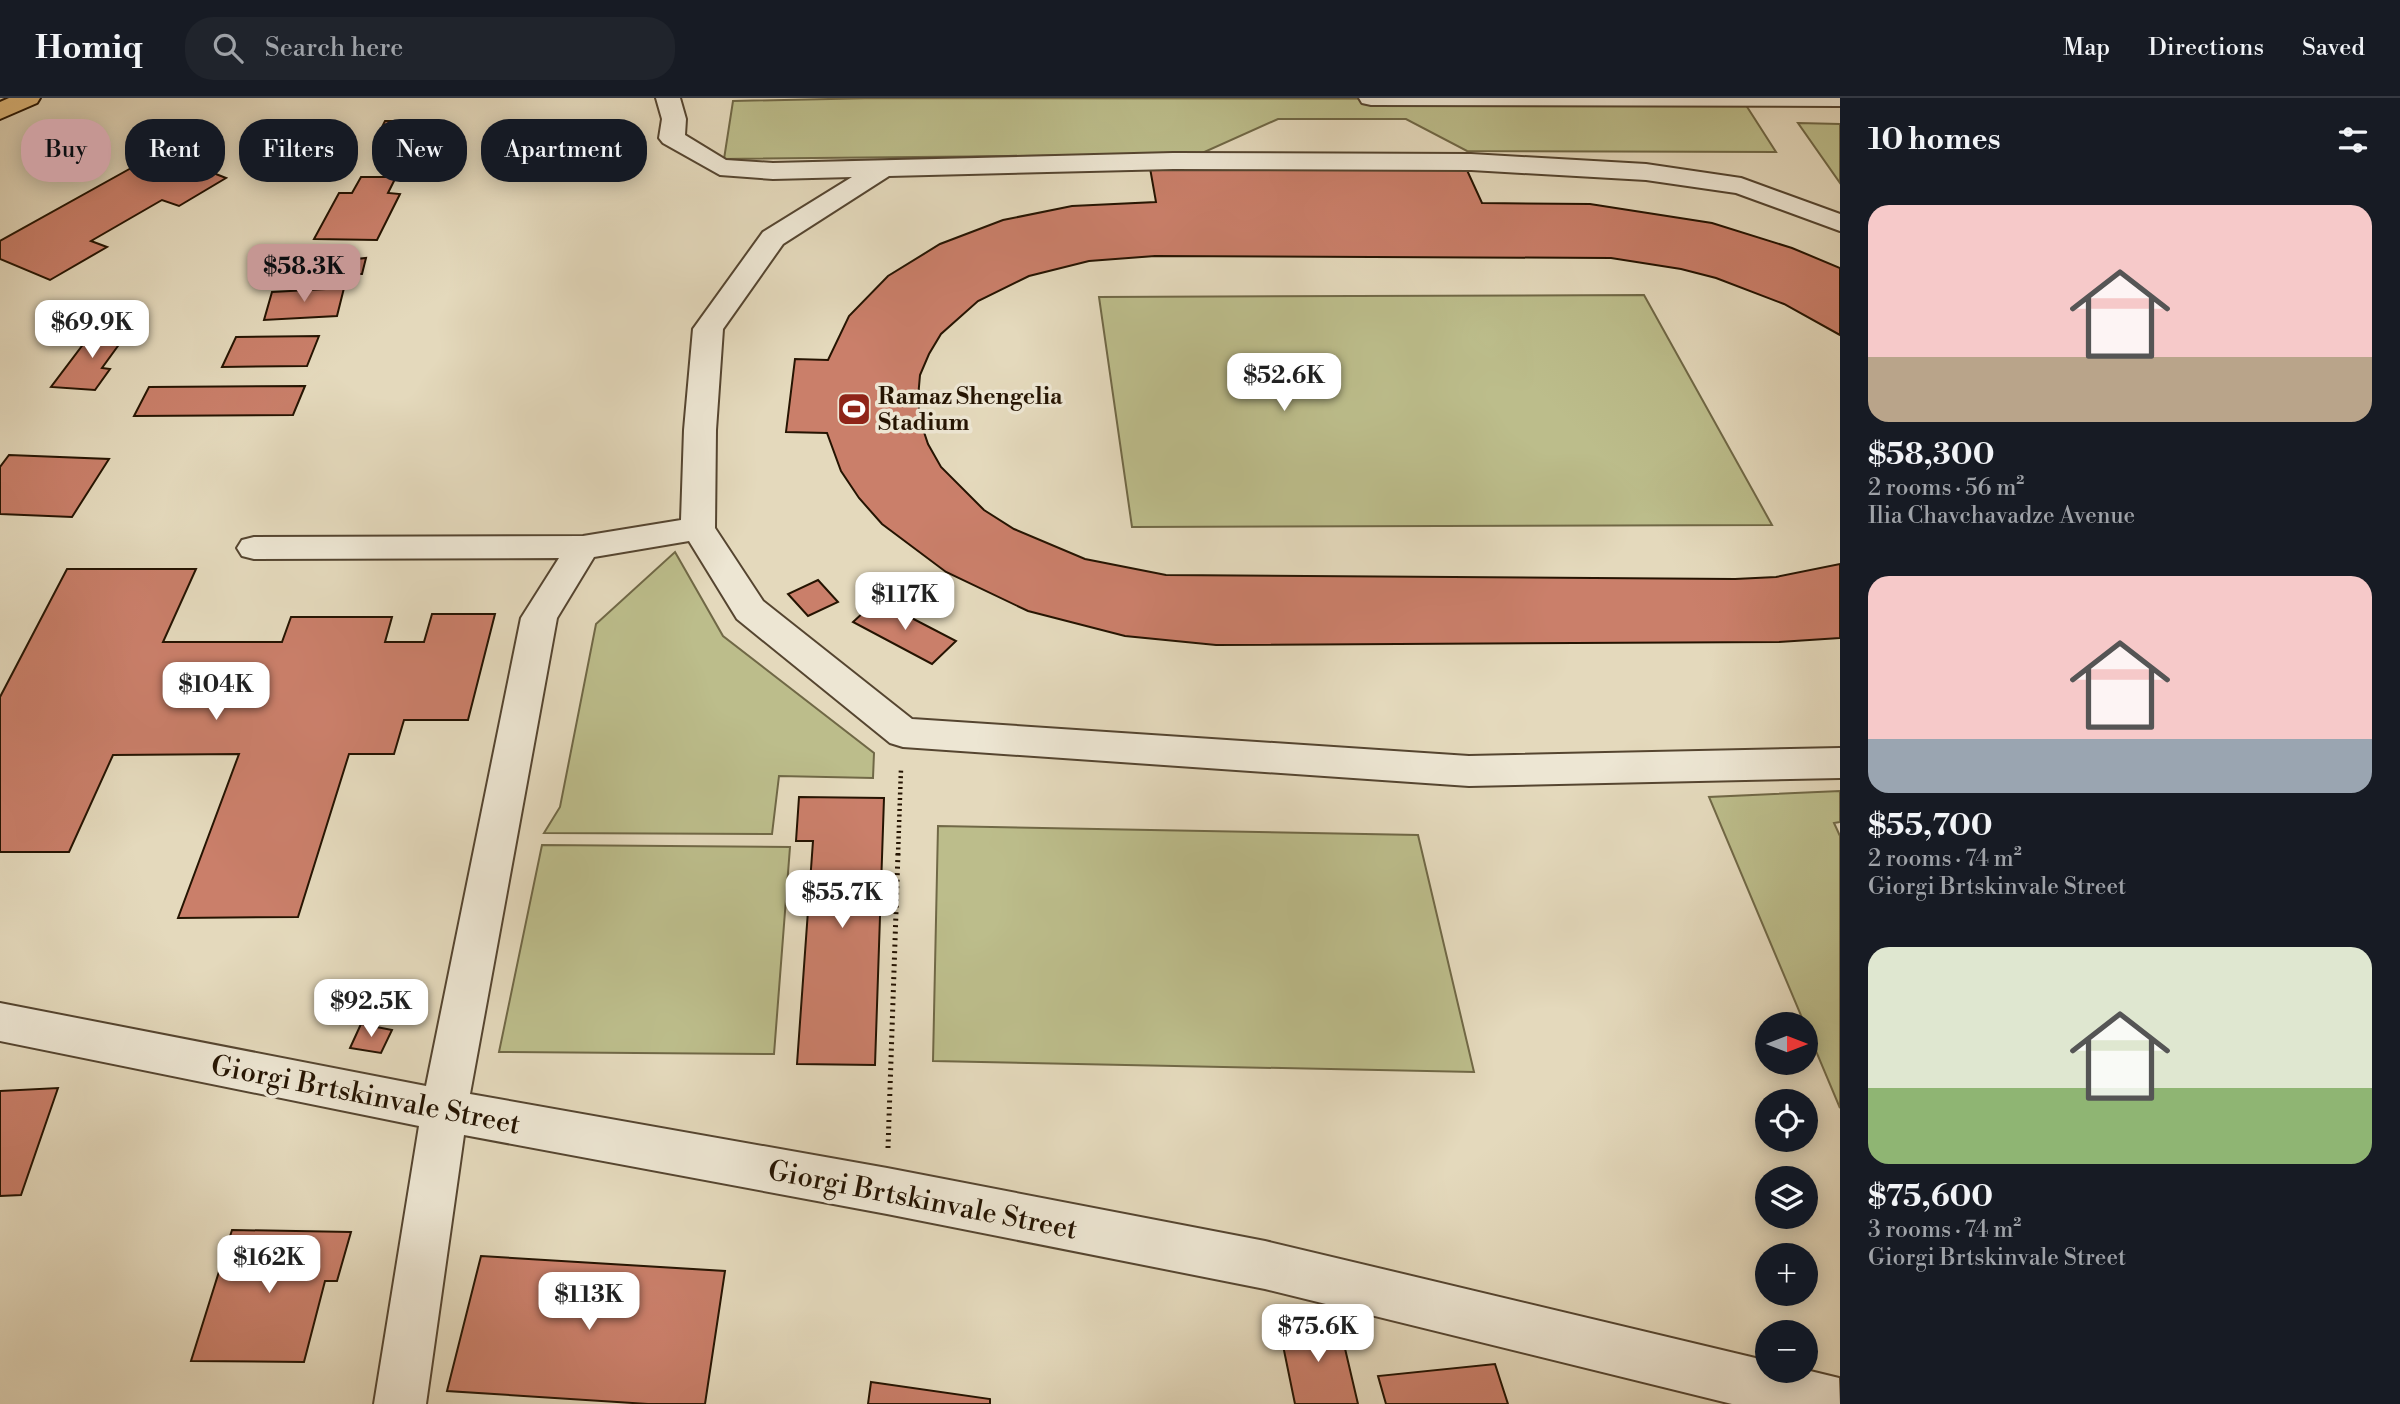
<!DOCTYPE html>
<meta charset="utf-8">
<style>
body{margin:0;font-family:"Libre Bodoni",serif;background:#20242c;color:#f1f3f6;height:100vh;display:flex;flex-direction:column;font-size:26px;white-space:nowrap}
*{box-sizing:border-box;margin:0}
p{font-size:23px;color:#9ea1a6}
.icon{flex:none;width:38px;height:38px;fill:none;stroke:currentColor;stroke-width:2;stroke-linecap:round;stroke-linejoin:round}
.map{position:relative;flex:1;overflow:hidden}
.sheet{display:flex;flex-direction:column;background:#171b24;width:560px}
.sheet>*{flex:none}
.hud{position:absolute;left:21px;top:21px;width:665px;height:63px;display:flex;gap:14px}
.needle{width:46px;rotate:90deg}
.tools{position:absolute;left:1755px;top:914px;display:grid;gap:14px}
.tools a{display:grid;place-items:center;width:63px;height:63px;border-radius:50%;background:#171b24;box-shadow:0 4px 18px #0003;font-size:35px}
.price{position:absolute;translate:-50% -60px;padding:0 16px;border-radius:14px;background:#fff;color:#222;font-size:23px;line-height:46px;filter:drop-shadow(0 2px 4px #0008)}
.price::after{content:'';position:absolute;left:50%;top:42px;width:21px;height:16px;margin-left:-10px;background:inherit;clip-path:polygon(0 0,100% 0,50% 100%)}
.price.on{background:#c59692;color:#111}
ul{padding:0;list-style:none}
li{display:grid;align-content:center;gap:14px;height:371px;padding:0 28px}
li span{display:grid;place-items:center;height:217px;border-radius:21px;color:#555}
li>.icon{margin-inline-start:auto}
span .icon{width:126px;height:126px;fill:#fffc;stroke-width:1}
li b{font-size:30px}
h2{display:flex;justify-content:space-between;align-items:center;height:84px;padding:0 28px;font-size:30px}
.pill{padding:0 24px;border-radius:28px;background:#171b24;box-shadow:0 4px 18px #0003;font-size:24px;line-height:63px}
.pill.on{background:#c59692;color:#111}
header{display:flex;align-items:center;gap:42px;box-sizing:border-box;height:98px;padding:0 35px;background:#171b24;border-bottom:2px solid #363941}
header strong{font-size:33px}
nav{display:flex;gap:38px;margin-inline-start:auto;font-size:24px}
.search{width:490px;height:63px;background:#20242c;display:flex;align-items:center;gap:18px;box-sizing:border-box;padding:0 24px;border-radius:28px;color:#9ea1a6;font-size:26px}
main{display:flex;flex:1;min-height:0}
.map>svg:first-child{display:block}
.green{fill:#bcbd8b;stroke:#706846;stroke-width:2}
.building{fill:#ca7f6a;stroke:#251402;stroke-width:2}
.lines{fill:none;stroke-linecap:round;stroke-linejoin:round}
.minor-casing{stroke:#554530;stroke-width:4}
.major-casing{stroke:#251402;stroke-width:4}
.path-far1{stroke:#251402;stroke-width:4.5;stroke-dasharray:2 3.5;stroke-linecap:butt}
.path{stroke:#251402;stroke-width:5;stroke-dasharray:2 4.5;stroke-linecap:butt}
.minor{fill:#ede6d3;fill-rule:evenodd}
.major{fill:#e2bc7e;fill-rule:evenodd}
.labels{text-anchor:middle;stroke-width:7;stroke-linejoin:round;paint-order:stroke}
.poi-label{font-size:23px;font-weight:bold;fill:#251402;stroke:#ede6d3;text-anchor:start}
.near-street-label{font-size:28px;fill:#251402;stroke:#ede6d3}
</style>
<header>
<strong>Homiq</strong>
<div class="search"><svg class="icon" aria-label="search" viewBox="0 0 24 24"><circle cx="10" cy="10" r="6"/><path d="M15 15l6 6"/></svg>Search here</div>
<nav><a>Map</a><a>Directions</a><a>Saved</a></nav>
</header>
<main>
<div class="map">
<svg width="1840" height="1306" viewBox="0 0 1840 1306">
<rect width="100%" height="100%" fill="#e4d9bc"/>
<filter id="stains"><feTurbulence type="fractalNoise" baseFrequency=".00286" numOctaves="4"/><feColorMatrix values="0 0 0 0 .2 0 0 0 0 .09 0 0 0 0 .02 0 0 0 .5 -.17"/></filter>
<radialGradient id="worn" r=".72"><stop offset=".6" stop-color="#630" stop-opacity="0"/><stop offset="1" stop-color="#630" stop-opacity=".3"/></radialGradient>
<g class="green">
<path d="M876 0 1742 1 1776 54 1467 53 1406 21H1278L1200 56 724 61 733 3Z"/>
<path d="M1798 25 1840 26V85Z"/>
<path d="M1644 197 1772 427 1132 429 1099 199Z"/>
<path d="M675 454 723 538 874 655 873 680 779 678 772 736 544 735 560 709 596 526Z"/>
<path d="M1840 693V724L1834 725 1840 738V1010L1709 699Z"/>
<path d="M938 728 1418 737 1474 974 933 963Z"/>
<path d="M542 747 790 749 774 956 499 954Z"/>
</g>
<g class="building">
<path d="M385 23H439L434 35H393L395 31H381Z"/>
<path d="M160 54 226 80 179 108 162 102 91 143 107 149 50 182 0 161V143Z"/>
<path d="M1150 70H1466L1482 105 1590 106 1712 125 1792 150 1840 170V237L1784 206 1716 180 1681 171 1611 160 1155 158 1089 163 1029 178 978 203 941 236 929 256 920 277 918 300 920 322 928 346 941 369 984 412 1014 431 1085 461 1166 477 1735 481 1776 479 1840 466V540L1779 544 1216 547 1125 538 1028 513 946 474 882 426 859 400 841 373 827 335 786 334 795 261 828 262 849 218 888 178 940 146 1003 122 1072 108 1156 104Z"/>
<path d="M361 79H396L388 95 400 96 377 142 314 141 339 95H352Z"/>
<path d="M357 155 356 161 366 160 362 176H351L350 183 287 186 296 158Z"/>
<path d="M344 190 337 218 264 222 272 194Z"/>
<path d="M97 228 131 230 102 270 110 271 95 292 51 289Z"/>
<path d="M319 238 307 268 222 269 236 239Z"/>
<path d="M305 288 293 317 134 318 149 289Z"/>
<path d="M9 357 109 361 72 419 0 416V369Z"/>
<path d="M67 471H196L163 544H282L291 519H392L385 544H424L432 516H495L468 622H404L394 656H349L298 819 178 820 239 656 113 657 69 754H0V599Z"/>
<path d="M818 482 838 504 808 518 788 496Z"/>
<path d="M877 502 956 543 932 566 853 524Z"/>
<path d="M799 699 884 700 875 967 797 966 813 743H796Z"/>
<path d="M361 926 392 932 381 955 350 950Z"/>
<path d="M58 990 21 1097 0 1098V993Z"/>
<path d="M232 1132 351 1134 337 1183H325L304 1264 191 1263Z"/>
<path d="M481 1158 725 1173 705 1306H648L447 1293Z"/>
<path d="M1339 1225 1358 1306H1295L1279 1228Z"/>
<path d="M1495 1266 1508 1306H1386L1378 1278Z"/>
<path d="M871 1284 990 1301V1306H868Z"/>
</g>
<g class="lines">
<g class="minor-casing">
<g id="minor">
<path d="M656 0H680L686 21 685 37 726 62 773 65 1173 55 1471 56 1646 66 1741 80 1840 116V133L1736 95 1646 82 1471 72 1173 71 889 78 783 146 723 231 716 332 715 430 763 503 912 621 1469 658 1840 650V680L1469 688 903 649 890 645 737 521 689 443 594 459 557 520 470 996 887 1070 1265 1143 1768 1263V1272H1806L1839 1280 1840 1306H1732L1265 1191 887 1116 464 1037 426 1306H374L419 1028 0 943V905L426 988 521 520 559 460 254 461 242 458 237 450 242 442 254 439 583 438 681 422 684 332 693 231 763 134 852 79 773 81 720 77 663 45 659 40 662 21Z"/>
<path d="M1359 0H1840V8L1371 7 1362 5Z"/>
</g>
</g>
<g class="major-casing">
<path id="major" d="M9 0H40L37 5 0 21V4Z"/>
</g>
<path class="path-far1" d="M898 757 901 671"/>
<path class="path" d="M888 1050 898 755"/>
<use href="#minor" class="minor"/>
<use href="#major" class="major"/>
</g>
<defs>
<g id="stadium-square" transform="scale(1.75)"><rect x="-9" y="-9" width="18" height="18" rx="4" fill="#8f2418" stroke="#ede6d3"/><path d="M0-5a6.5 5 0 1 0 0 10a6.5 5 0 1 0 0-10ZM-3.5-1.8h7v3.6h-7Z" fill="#fff"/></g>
</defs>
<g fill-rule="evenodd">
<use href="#stadium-square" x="854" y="311"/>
</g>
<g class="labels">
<g class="poi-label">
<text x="878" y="306">Ramaz Shengelia<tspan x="878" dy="26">Stadium</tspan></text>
</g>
<g class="near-street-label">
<text transform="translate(366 996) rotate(11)" y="10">Giorgi Brtskinvale Street</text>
<text transform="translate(923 1101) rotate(11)" y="10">Giorgi Brtskinvale Street</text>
</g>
</g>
<rect width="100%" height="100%" filter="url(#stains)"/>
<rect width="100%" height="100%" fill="url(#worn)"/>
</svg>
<div class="tools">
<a><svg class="needle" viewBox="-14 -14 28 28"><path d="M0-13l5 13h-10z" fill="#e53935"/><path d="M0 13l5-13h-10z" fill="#9ea1a6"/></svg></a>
<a><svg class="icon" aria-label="locate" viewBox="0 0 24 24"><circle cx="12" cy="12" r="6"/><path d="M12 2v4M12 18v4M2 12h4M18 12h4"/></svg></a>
<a><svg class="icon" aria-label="layers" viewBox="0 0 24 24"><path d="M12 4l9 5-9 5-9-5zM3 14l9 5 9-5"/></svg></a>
<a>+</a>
<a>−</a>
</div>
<b class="price on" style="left:304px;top:206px">$58.3K</b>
<b class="price" style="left:92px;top:262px">$69.9K</b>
<b class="price" style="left:1284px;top:315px">$52.6K</b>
<b class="price" style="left:905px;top:534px">$117K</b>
<b class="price" style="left:216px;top:624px">$104K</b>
<b class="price" style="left:842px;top:832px">$55.7K</b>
<b class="price" style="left:371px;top:941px">$92.5K</b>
<b class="price" style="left:269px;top:1197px">$162K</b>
<b class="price" style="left:589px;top:1234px">$113K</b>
<b class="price" style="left:1318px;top:1266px">$75.6K</b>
<div class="hud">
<a class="pill on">Buy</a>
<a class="pill">Rent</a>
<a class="pill">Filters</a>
<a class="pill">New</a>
<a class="pill">Apartment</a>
</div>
</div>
<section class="sheet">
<h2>10 homes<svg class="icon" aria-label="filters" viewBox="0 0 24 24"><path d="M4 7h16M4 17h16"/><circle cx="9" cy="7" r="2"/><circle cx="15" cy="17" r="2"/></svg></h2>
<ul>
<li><span style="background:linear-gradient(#f6c9c9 70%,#b9a48a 0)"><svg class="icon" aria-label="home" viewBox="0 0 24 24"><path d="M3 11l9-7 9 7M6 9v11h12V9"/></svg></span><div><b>$58,300</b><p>2 rooms · 56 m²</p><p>Ilia Chavchavadze Avenue</p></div></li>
<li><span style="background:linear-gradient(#f6c9c9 75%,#9aa5b1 0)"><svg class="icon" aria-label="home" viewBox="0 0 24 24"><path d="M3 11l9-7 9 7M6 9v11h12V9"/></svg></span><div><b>$55,700</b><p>2 rooms · 74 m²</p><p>Giorgi Brtskinvale Street</p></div></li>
<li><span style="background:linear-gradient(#dfe7d0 65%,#8fb573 0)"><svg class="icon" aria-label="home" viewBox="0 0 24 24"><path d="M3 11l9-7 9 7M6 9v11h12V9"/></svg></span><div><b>$75,600</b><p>3 rooms · 74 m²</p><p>Giorgi Brtskinvale Street</p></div></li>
</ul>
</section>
</main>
